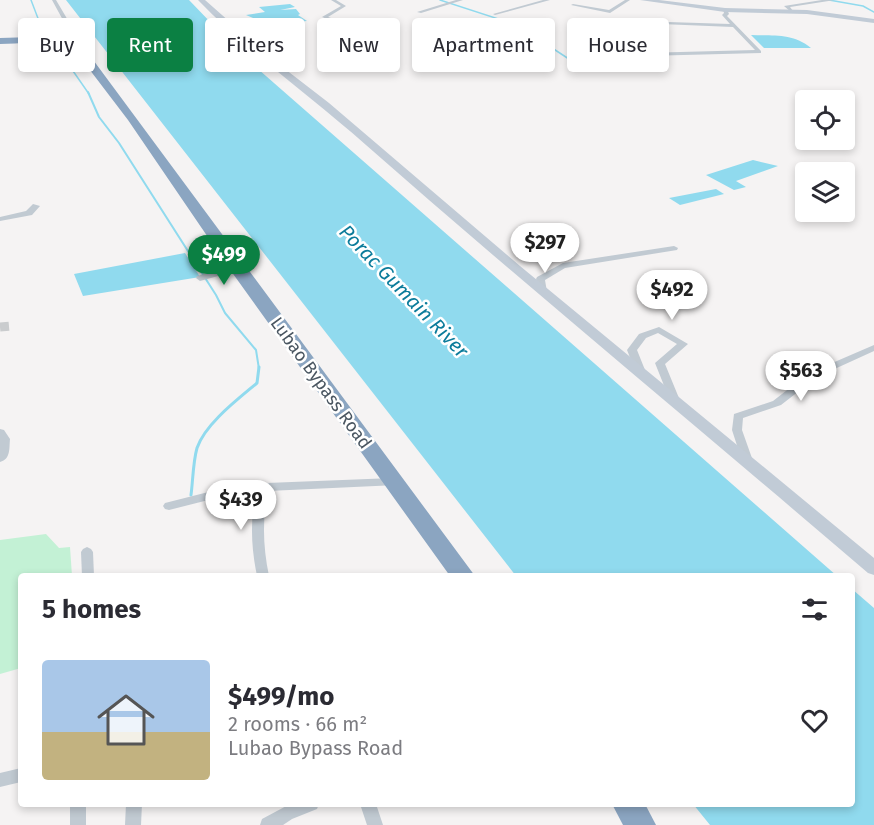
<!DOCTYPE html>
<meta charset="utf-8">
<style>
body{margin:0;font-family:"Fira Sans",sans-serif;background:#f7f7f7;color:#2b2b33;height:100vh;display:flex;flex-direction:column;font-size:22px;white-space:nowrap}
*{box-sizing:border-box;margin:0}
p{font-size:20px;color:#7c7c81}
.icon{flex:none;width:33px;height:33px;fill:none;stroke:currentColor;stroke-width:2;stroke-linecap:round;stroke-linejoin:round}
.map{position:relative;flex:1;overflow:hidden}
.details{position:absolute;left:18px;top:573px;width:837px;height:234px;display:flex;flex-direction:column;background:#fff;border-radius:6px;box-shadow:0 3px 9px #0003}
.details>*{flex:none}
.top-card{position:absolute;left:18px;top:18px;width:838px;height:54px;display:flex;gap:12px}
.fabs{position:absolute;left:795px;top:90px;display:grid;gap:12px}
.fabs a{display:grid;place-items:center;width:60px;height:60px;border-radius:6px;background:#fff;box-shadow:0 3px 9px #0003;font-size:30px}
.price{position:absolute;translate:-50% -51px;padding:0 14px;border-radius:21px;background:#fff;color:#222;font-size:20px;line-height:39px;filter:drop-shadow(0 2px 3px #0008)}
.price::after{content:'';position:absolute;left:50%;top:36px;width:18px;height:14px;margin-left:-9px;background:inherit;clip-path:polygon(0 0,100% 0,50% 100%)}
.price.selected{background:#0b8043;color:#fff}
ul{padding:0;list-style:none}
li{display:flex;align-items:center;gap:18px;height:150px;padding:0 24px}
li+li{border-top:2px solid #e1e1e2}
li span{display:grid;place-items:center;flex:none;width:168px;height:120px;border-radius:6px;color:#555}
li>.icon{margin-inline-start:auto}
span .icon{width:72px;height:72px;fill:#fffc;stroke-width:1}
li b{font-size:26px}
h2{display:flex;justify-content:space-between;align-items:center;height:72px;padding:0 24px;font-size:26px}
.chip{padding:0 21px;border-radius:6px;background:#fff;box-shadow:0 3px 9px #0003;font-size:21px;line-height:54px}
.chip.selected{background:#0b8043;color:#fff}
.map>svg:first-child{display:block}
.green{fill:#c3f1d5}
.water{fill:#90daee}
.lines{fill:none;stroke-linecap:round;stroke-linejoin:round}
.stream-far2{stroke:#90daee;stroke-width:1.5}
.stream-far1{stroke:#90daee;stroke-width:2}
.stream{stroke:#90daee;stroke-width:3}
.street-tunnel{stroke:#caccce;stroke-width:9;stroke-dasharray:9 4.5;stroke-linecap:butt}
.street{fill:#c1cad2;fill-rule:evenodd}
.secondary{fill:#c1cbd6;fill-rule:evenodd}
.highway{fill:#8ba5c1;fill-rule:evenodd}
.labels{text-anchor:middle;stroke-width:5;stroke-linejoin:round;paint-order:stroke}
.street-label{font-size:18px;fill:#4a5661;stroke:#fff}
.water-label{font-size:20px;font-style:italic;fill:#0c7c9b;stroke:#fff}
</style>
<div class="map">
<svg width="874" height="825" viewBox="0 0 874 825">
<rect width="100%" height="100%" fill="#f5f3f3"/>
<path class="green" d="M46 534 59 548 70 547 72 576H21V668L0 674V540Z"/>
<g class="water">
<path d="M66 0H189L241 54 837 576H516Z"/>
<path d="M290 4 295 7 280 10 296 9 300 14 298 15 307 21 270 25 246 15 265 12 259 7Z"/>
<path d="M751 35C774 36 793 33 811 48H764Z"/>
<path d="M753 160 778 166 736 181 746 187 734 190 706 175Z"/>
<path d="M716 189 724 194 680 205 669 198Z"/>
<path d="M185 253 200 277 83 296 74 274Z"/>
<path d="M852 589 874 608V825H710L693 804H852Z"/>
</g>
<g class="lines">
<g class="stream-far2">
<path d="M31 0 39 21 52 40"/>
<path d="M440 0 517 25 575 63"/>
<path d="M829 0 863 6 874 12"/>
<path d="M55 45 89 94"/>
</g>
<path class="stream-far1" d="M88 92 99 117 119 143 216 295 225 313 256 350 259 369"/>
<path class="stream" d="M191 495C193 480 193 462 197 448 205 424 238 399 257 383L259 367"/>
<path class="street-tunnel" d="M0 327 11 326"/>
<g class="street">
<path d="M52 0H56L82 44 80 50 75 49 76 44Z"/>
<path d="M331 0H336L346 6 328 17 334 19 332 21 322 17 341 6Z"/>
<path d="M456 0H463L421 13 417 12Z"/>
<path d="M543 0H550L495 15 493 14Z"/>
<path d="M625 0H630L610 13 571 5 573 4 609 10Z"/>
<path d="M822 0H835L790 7 793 11 791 12 784 6Z"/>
<path d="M723 9H727L729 14 727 16 761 51V53L645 56 643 53 755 50 733 27 637 23 589 25 587 24 637 21 730 24 722 15 724 13Z"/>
<path d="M33 204 40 206 32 215 0 221V217L26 211Z"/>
<path d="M674 246 678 248 677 250 565 268 545 280 547 292 546 294H540L536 279 537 277 563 263Z"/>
<path d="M237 265 240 266V270L200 281 196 278 197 276Z"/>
<path d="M659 327 688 344 665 364 681 403 676 406 671 403 655 363 677 344 658 333 646 338 637 350 645 370 640 373 635 370 627 350 639 334Z"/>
<path d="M874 345V351L817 377 781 405 743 418 742 430 753 461 751 464H743L732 430 734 414 773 401 809 373Z"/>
<path d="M0 429 4 430 10 439C9 448 11 459 0 462Z"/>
<path d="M393 478 397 479 399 482 397 485 268 491C262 520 263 547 269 576H257C251 547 250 520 256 491L240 492 169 510 165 509 163 506 165 503 169 502 240 484Z"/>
<path d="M87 547 91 549 93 552 94 576H82L81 552 83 549Z"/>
<path d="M21 768V782L0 787V773Z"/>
<rect x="70" y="804" width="16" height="21"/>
<path d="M126 804H142L141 825H125Z"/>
<path d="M290 804H319L317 809 292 819 283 825H260L262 819Z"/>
<path d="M360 804H376L383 825H367Z"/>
</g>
<g class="secondary">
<path d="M198 0H205L272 59 329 103 520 266 874 558V575L868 573C701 430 531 290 366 145 311 96 249 53 198 0Z"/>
<path d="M640 0H659L725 8 807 10 874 19V23L807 14 725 12Z"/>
</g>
<g class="highway">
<path d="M33 37 70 43 88 53 475 576H450L231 271 128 120 80 57C57 39 28 43 0 44V38Z"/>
<path d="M612 804H645L656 825H623Z"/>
</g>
</g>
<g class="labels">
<g class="street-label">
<text transform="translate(321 383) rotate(54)" y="6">Lubao Bypass Road</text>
</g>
<g class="water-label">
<text transform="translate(404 291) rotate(46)" y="7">Porac Gumain River</text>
</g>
</g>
</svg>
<div class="fabs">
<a><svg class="icon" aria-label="locate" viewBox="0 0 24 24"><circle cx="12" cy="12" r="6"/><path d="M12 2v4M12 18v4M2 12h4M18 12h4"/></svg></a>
<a><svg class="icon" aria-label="layers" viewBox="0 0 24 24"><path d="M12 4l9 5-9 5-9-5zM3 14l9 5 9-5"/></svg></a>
</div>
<b class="price" style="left:545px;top:274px">$297</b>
<b class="price selected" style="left:224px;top:286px">$499</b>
<b class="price" style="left:672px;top:321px">$492</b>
<b class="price" style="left:801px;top:402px">$563</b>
<b class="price" style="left:241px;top:531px">$439</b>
<div class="top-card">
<a class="chip">Buy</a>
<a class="chip selected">Rent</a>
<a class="chip">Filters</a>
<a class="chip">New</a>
<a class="chip">Apartment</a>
<a class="chip">House</a>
</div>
<section class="details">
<h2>5 homes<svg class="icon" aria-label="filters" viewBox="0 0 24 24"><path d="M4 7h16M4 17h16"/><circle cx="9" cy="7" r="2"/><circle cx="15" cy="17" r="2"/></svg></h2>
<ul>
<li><span style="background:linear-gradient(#a9c7e8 60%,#c2b280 0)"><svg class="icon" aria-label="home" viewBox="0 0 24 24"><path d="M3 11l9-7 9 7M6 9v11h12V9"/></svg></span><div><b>$499/mo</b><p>2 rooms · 66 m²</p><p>Lubao Bypass Road</p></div><svg class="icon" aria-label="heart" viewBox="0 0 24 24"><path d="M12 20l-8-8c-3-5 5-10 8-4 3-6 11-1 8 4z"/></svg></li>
</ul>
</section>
</div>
